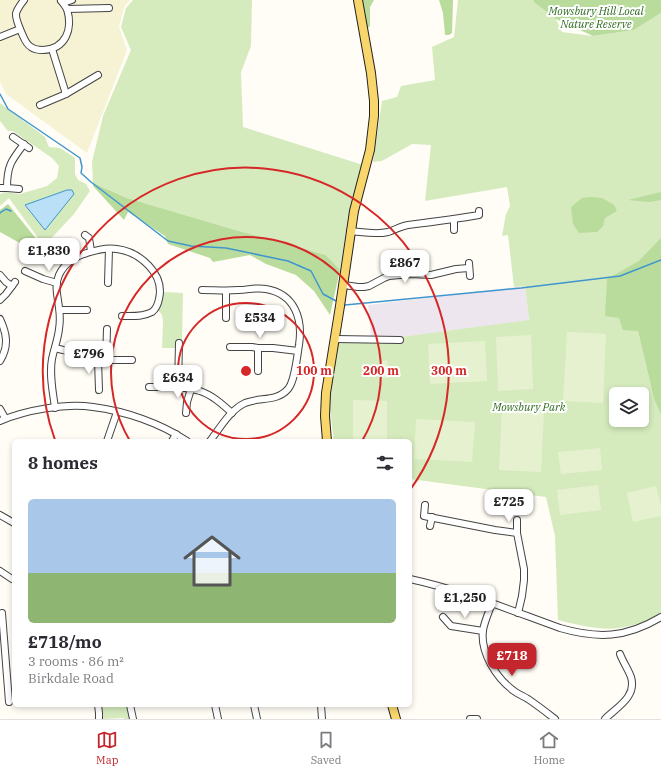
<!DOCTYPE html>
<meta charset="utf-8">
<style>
body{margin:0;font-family:"IBM Plex Serif",serif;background:#f7f7f7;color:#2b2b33;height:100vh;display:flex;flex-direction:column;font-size:15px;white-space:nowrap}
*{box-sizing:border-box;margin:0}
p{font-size:13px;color:#7c7c81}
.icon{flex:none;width:22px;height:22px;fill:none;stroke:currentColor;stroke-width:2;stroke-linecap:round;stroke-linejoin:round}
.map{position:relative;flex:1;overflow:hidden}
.panel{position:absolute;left:12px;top:439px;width:400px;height:268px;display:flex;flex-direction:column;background:#fff;border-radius:6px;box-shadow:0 2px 6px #0003}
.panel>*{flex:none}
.tools{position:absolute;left:609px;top:387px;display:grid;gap:8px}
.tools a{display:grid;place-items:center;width:40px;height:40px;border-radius:6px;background:#fff;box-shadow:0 2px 6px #0003;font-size:20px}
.price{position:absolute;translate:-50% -34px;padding:0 9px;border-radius:8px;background:#fff;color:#222;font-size:13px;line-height:26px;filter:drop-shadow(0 1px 2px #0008)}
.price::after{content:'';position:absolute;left:50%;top:24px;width:12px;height:9px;margin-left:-6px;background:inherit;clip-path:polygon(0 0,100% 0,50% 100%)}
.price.active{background:#c4262e;color:#fff}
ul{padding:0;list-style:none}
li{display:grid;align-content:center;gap:8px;height:212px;padding:0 16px}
li span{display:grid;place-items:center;height:124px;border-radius:6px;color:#555}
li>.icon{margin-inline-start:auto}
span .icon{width:72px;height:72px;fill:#fffc;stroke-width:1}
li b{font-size:17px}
h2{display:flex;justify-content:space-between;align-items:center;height:48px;padding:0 16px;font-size:17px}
.tabs{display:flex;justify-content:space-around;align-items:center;height:56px;border-top:1px solid #e1e1e2;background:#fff;font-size:11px;color:#7c7c81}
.tabs a{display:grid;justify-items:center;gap:2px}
.tabs .active{color:#c4262e}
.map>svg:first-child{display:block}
.industrial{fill:#eee6ef}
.farmland{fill:#f6f3d4}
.green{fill:#d5ebbd;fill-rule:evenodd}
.forest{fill:#b9dc9c}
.pitch{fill:#e6f2cf}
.water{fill:#b9e0f7;stroke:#3f96cf}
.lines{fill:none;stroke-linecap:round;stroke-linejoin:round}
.stream{stroke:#3f96cf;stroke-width:1.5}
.minor-casing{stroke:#444;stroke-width:8}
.major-casing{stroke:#222;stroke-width:10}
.minor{stroke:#fff;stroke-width:6}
.major{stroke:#f9d66b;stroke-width:8}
.ring{fill:none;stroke:#d62828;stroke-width:2}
.labels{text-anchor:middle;stroke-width:4;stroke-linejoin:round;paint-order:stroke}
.park-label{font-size:11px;font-style:italic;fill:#2f6b1f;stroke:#fff}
.centre{fill:#d62828;stroke:#fff;stroke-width:2}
.ring-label{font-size:12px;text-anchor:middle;font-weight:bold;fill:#d62828;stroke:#fff;stroke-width:4;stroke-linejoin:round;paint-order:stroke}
</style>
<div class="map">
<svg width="661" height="719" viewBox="0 0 661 719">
<rect width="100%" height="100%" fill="#fffdf5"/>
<path class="industrial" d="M525 286 529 321 400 337H371L368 305Z"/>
<path class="farmland" d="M0 0H130L124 7 119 27 127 50 87 153 6 94 0 82Z"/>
<g class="green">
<path d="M133 0H252L251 46 241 72 243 127 363 165 348 217 340 270 326 255 232 229 127 198 93 183 92 162 103 116 131 50 121 27 126 8Z"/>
<path d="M458 0H534L535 2 556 19 562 32 593 36 634 30 661 13V256L605 315 619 318 638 331 654 399 661 415V612C646 624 617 631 598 628 585 627 571 623 558 620L555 536 546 497 410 479V441H334L329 402 339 335 371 337H400L529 320 525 286 514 287 508 235 502 236 506 214 510 206 507 187 425 201 431 145 412 144 382 161 373 162 382 101 397 97 401 86 435 80 432 47 454 37ZM616 394H642V420H616Z"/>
<path d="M0 103 45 137 49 147 60 148 75 158V174L78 180 86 184 90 191 74 214 44 246 9 198 0 206V194L5 192 20 194 47 186 57 178 59 166 52 158 13 131H8L0 121Z"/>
<path d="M163 292 183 293 182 340 177 341 176 348H162L163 322 162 315 158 310C162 304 163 299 163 292Z"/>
<path d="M101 705H128L131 719H124V718L102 719Z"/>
</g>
<g class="forest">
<path d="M360 0H374L370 7V26L366 30Z"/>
<path d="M439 0H453L452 33 449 35H445L443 13Z"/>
<path d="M534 0H661V13L634 30 593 36 556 19 534 2Z"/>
<path d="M93 183 127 198 232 229 326 255 340 270 330 315 314 291 296 275 266 264 250 255 213 262 210 258 168 244 165 236 128 212 124 220 93 186Z"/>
<path d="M661 192V200L650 202 628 200Z"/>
<path d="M591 197 602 198 614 205 617 211 605 218 603 226 597 232 579 233 573 224 571 207 582 198Z"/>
<path d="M8 204 38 241 36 255 18 242 0 232V210Z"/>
<path d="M661 238V415L654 399 638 331 623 330 619 318 605 316 607 279 639 261Z"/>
</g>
<g class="pitch">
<path d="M567 332 606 334 603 403 563 401Z"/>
<path d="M531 335 533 389 498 391 496 337Z"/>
<path d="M485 341 487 381 430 384 428 344Z"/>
<path d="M387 360 390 377 382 379 379 362Z"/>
<path d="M353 400 387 401V441H353Z"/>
<path d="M502 409 544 411 541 472 499 470Z"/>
<path d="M416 419 475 422 472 462 414 459Z"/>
<path d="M600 448 602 470 561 474 558 452Z"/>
<path d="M598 485 601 510 560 515 557 490Z"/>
<path d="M656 486 661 506V516L633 522 627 493Z"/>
</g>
<path class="water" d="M67 190H72L74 194 45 230 25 205Z"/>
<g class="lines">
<g class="stream">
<path d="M0 94 8 109 80 158 82 167 81 173 91 182 168 241 191 246 226 248 288 261 311 271 323 294 338 302"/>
<path d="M0 213 6 209 11 211"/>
<path d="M343 304 345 305 521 288 620 276 661 260"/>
</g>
<g class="minor-casing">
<g id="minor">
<path d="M61 1 63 3 72 0"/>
<path d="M63 3 67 9 109 8"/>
<path d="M20 29C23 35 25 44 31 47 35 50 39 50 43 50 66 49 73 29 67 9"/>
<path d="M0 37 20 29C14 14 14 13 24 0"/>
<path d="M52 49 66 94"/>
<path d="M40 105 66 94 98 75"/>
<path d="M13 137 29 148"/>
<path d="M0 188H7L19 189"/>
<path d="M7 188C7 166 11 161 24 144"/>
<path d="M454 219V230"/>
<path d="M350 231C363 232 375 235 388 232 395 230 401 226 408 225 432 222 456 219 479 215V211"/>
<path d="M85 235 89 238 91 251"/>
<path d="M469 263 470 276"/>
<path d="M25 271 43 279 57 283"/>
<path d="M0 275 6 282 12 286"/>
<path d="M108 283 109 249"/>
<path d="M344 285 358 287H364L369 286 384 278 389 276 411 274 431 275 456 269 469 268"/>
<path d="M202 290C214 290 226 291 238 290 248 290 256 287 266 289 295 294 303 319 299 345 297 356 295 381 288 389 277 402 259 397 245 403 230 410 220 428 210 441"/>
<path d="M0 300 6 294 15 282"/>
<path d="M60 310H87"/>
<path d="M226 318V291"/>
<path d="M0 319C7 334 9 346 0 361"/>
<path d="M335 339 400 340"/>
<path d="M179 343 178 387C185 388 193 389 200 391 212 395 222 404 232 413"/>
<path d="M230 347H252L258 348"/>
<path d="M55 348 63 350 98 360H132"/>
<path d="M98 360 99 390"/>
<path d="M106 360 107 329"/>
<path d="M258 371V348H273L298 351"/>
<path d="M149 387H178"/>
<path d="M55 408C53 392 49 375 52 359 54 349 58 339 59 329 60 323 60 315 59 308 58 297 54 286 59 275 64 264 75 256 87 253 96 250 107 247 117 249 140 252 165 274 159 299 158 304 156 309 152 312 143 317 132 316 122 316"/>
<path d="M0 409 5 418"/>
<path d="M186 413 187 402 191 389"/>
<path d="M0 421C26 410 65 403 93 407 125 411 160 423 187 441"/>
<path d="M107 441 117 412"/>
<path d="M172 441 176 434"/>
<path d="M425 505 424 516 495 530 517 533 524 569V580L522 596 518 613"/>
<path d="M0 515 14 523"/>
<path d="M517 520V533"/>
<path d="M430 526 432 517"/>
<path d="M0 571 12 579"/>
<path d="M410 579C461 590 510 610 560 628 598 639 626 638 661 617"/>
<path d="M492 603C489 612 485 620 483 630 480 652 496 678 514 691 518 694 523 696 528 699 537 705 546 712 555 719"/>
<path d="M2 613 9 702"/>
<path d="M443 617 451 626 483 631"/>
<path d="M98 705 99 713V719"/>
<path d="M130 705 133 719"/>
<path d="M215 705 218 719"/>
<path d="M254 705 257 719"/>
<path d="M321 705 322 719"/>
<path d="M470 719H477"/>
<path d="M605 719C617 707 637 697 631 677 628 669 623 662 620 654"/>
</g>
</g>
<g class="major-casing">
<g id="major">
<path d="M327 441 325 416 326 393 340 306 354 211 370 150 374 116V101L371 73 358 0"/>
<path d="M392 705 396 719"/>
</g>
</g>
<use href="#minor" class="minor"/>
<use href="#major" class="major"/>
</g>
<g class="ring">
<circle cx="246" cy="371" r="68"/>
<path d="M130 441A135 135 0 1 1 362 441"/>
<path d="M55 440A203 203 0 1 1 410 490"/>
</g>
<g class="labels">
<g class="park-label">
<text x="596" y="15">Mowsbury Hill Local<tspan x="596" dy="13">Nature Reserve</tspan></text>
<text x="529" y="411">Mowsbury Park</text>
</g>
</g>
<circle cx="246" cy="371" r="6" class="centre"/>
<g class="ring-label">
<text x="314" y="375">100 m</text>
<text x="381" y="375">200 m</text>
<text x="449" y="375">300 m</text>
</g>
</svg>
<div class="tools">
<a><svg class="icon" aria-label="layers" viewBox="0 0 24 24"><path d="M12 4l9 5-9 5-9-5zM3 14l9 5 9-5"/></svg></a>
</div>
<b class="price" style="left:49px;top:272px">£1,830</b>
<b class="price" style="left:405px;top:284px">£867</b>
<b class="price" style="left:260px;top:339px">£534</b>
<b class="price" style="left:89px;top:375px">£796</b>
<b class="price" style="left:178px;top:399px">£634</b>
<b class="price" style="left:509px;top:523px">£725</b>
<b class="price" style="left:465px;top:619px">£1,250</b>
<b class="price active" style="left:512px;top:677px">£718</b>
<section class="panel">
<h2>8 homes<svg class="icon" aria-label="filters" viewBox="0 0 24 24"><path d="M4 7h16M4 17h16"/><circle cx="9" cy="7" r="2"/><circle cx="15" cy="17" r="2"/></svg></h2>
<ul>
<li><span style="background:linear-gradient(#a9c7e8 60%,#8fb573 0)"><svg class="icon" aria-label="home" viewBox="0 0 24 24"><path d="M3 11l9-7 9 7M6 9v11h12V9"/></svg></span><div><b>£718/mo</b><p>3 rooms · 86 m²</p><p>Birkdale Road</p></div></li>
</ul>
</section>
</div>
<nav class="tabs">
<a class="active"><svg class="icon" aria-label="map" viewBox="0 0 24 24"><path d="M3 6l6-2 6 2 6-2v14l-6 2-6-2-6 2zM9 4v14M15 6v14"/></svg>Map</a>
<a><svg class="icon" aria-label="saved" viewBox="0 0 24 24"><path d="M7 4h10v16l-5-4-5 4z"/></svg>Saved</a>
<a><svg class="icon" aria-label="home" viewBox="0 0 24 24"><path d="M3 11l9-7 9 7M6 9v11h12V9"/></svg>Home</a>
</nav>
